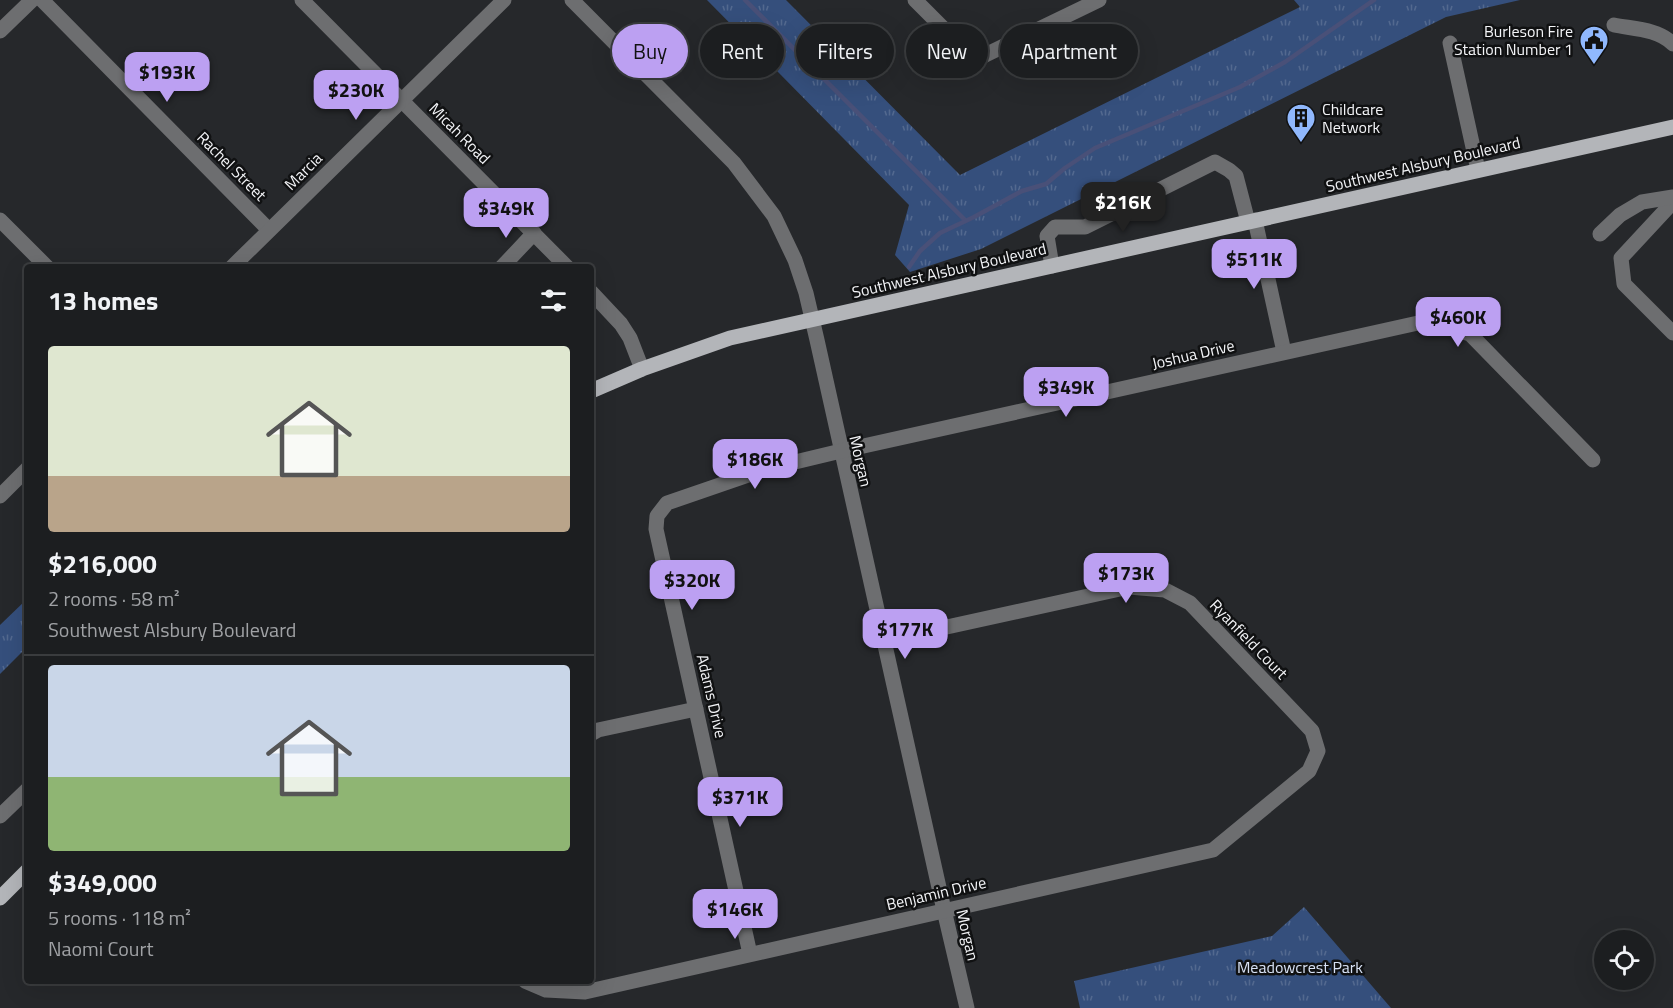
<!DOCTYPE html>
<meta charset="utf-8">
<style>
body{margin:0;font-family:"Titillium Web",sans-serif;background:#252729;color:#f1f3f6;height:100vh;display:flex;flex-direction:column;font-size:22px;white-space:nowrap}
*{box-sizing:border-box;margin:0}
p{font-size:20px;color:#a0a2a5}
.icon{flex:none;width:33px;height:33px;fill:none;stroke:currentColor;stroke-width:2;stroke-linecap:round;stroke-linejoin:round}
.map{position:relative;flex:1;overflow:hidden}
.side{position:absolute;left:24px;top:264px;width:570px;height:720px;display:flex;flex-direction:column;background:#1c1e20;border-radius:6px;box-shadow:0 6px 24px #0002,0 0 0 2px #3a3c3e}
.side>*{flex:none}
.banner{position:absolute;left:612px;top:24px;width:570px;height:54px;display:flex;gap:12px}
.controls{position:absolute;left:1594px;top:930px;display:grid;gap:12px}
.controls a{display:grid;place-items:center;width:60px;height:60px;border-radius:50%;background:#1c1e20;box-shadow:0 6px 24px #0002,0 0 0 2px #3a3c3e;font-size:30px}
.price{position:absolute;translate:-50% -51px;padding:0 14px;border-radius:12px;background:#bca0f2;color:#111;font-size:20px;line-height:39px;filter:drop-shadow(0 2px 3px #0008)}
.price::after{content:'';position:absolute;left:50%;top:36px;width:18px;height:14px;margin-left:-9px;background:inherit;clip-path:polygon(0 0,100% 0,50% 100%)}
.price.current{background:#222;color:#fff}
ul{padding:0;list-style:none}
li{display:grid;align-content:center;gap:12px;height:318px;padding:0 24px}
li+li{border-top:2px solid #3a3c3e}
li span{display:grid;place-items:center;height:186px;border-radius:6px;color:#555}
li>.icon{margin-inline-start:auto}
span .icon{width:108px;height:108px;fill:#fffc;stroke-width:1}
li b{font-size:26px}
h2{display:flex;justify-content:space-between;align-items:center;height:72px;padding:0 24px;font-size:26px}
.chip{padding:0 21px;border-radius:27px;background:#1c1e20;box-shadow:0 6px 24px #0002,0 0 0 2px #3a3c3e;font-size:21px;line-height:54px}
.chip.current{background:#bca0f2;color:#111}
.map>svg:first-child{display:block}
.grass{fill:url(#grass-tufts)}
.lines{fill:none;stroke-linecap:round;stroke-linejoin:round}
.stream{stroke:#495078;stroke-width:4.5}
.minor{stroke:#6d6e70;stroke-width:15}
.major{stroke:#b3b5b9;stroke-width:15}
.labels{text-anchor:middle;stroke-width:5;stroke-linejoin:round;paint-order:stroke}
.poi-label{font-size:16px;fill:#f3f4f7;stroke:#101112;text-anchor:end}
.street-label{font-size:16px;fill:#f3f4f7;stroke:#101112}
.park-label{font-size:16px;fill:#d8e2f5;stroke:#101112}
</style>
<div class="map">
<svg width="1673" height="1008" viewBox="0 0 1673 1008">
<defs>
<pattern id="grass-tufts" width="24" height="20" patternUnits="userSpaceOnUse" patternTransform="scale(1.5)"><rect width="24" height="20" fill="#354f7c"/><path d="M3 7l-1-3M5 7V3M7 7l1-3M15 17l-1-3M17 17v-4M19 17l1-3" fill="none" stroke="#53698f"/></pattern>
</defs>
<rect width="100%" height="100%" fill="#26282b"/>
<g class="grass">
<path d="M707 0H786L960 175 1300 7 1294 0H1520L1446 17 981 249 910 272 895 255 909 205Z"/>
<path d="M27 599V647L0 674V625Z"/>
<path d="M1304 907 1391 1008H1080L1074 981 1272 936Z"/>
</g>
<g class="lines">
<g class="stream">
<path d="M745 0 965 220"/>
<path d="M909 267 920 251 940 233 974 217 1022 191 1046 184 1065 168 1095 148 1240 87 1285 62 1374 0"/>
</g>
<g class="minor">
<path d="M42 0 269 230"/>
<path d="M302 0 567 267"/>
<path d="M572 0 734 163 774 216 795 260 806 293 817 340 944 910 967 1008"/>
<path d="M915 0 975 60 1099 0"/>
<path d="M1614 25C1634 29 1658 29 1673 44"/>
<path d="M0 31 32 0"/>
<path d="M1450 43 1478 170"/>
<path d="M1673 202 1621 258 1624 284 1673 333"/>
<path d="M0 220 47 267"/>
<path d="M1255 220 1284 352"/>
<path d="M1600 234 1620 215 1642 202 1673 197"/>
<path d="M1052 266 1047 236 1055 227H1085L1215 162 1229 170 1236 176 1248 222"/>
<path d="M232 267 504 0"/>
<path d="M502 267 534 233"/>
<path d="M591 292 621 324 630 338 642 369"/>
<path d="M0 496 27 469"/>
<path d="M591 734 598 730 696 709"/>
<path d="M0 816 27 790"/>
<path d="M750 954 656 529 657 516 667 503 766 469 841 451 1418 323 1441 325 1470 334 1593 460"/>
<path d="M525 981 546 990 585 992 1213 850 1309 771 1318 751 1312 731 1190 603 1165 590 1129 587 883 641"/>
</g>
<g class="major">
<path d="M591 391 642 369 730 338 1673 127"/>
<path d="M0 898 27 871"/>
</g>
</g>
<defs>
<g id="civic-pin" transform="scale(1.5)"><path d="M0 17L-7.5 6A9.5 9.5 0 1 1 7.5 6Z" fill="#90b8fd" stroke="#101112"/><path d="M-.6-6.5H3V-4.5H.6V-3L4-1V1h2V6H-6V1h2V-1L-.6-3ZM-1.2 2.5V6h2.4V2.5Z" fill="#111"/></g>
<g id="building-pin" transform="scale(1.5)"><path d="M0 17L-7.5 6A9.5 9.5 0 1 1 7.5 6Z" fill="#90b8fd" stroke="#101112"/><path d="M-4-6H4V6H1V3H-1V6H-4ZM-2.5-4.3h1.7v1.8h-1.7ZM.8-4.3h1.7v1.8H.8ZM-2.5-1h1.7V.8h-1.7ZM.8-1h1.7V.8H.8Z" fill="#111"/></g>
</defs>
<g fill-rule="evenodd">
<use href="#civic-pin" x="1594" y="40"/>
<use href="#building-pin" x="1301" y="118"/>
</g>
<g class="labels">
<g class="poi-label">
<text x="1573" y="37">Burleson Fire<tspan x="1573" dy="18">Station Number 1</tspan></text>
<text x="1322" y="115" text-anchor="start">Childcare<tspan x="1322" dy="18">Network</tspan></text>
</g>
<g class="street-label">
<text transform="translate(460 133) rotate(45)" y="6">Micah Road</text>
<text transform="translate(1423 164) rotate(-13)" y="6">Southwest Alsbury Boulevard</text>
<text transform="translate(232 166) rotate(45)" y="6">Rachel Street</text>
<text transform="translate(303 171) rotate(-45)" y="6">Marcia</text>
<text transform="translate(949 270) rotate(-13)" y="6">Southwest Alsbury Boulevard</text>
<text transform="translate(1193 354) rotate(-13)" y="6">Joshua Drive</text>
<text transform="translate(861 461) rotate(77)" y="6">Morgan</text>
<text transform="translate(1249 639) rotate(46)" y="6">Ryanfield Court</text>
<text transform="translate(712 696) rotate(77)" y="6">Adams Drive</text>
<text transform="translate(936 893) rotate(-13)" y="6">Benjamin Drive</text>
<text transform="translate(968 935) rotate(77)" y="6">Morgan</text>
</g>
<g class="park-label">
<text x="1300" y="973">Meadowcrest Park</text>
</g>
</g>
</svg>
<div class="controls">
<a><svg class="icon" aria-label="locate" viewBox="0 0 24 24"><circle cx="12" cy="12" r="6"/><path d="M12 2v4M12 18v4M2 12h4M18 12h4"/></svg></a>
</div>
<b class="price" style="left:167px;top:103px">$193K</b>
<b class="price" style="left:356px;top:121px">$230K</b>
<b class="price current" style="left:1123px;top:233px">$216K</b>
<b class="price" style="left:506px;top:239px">$349K</b>
<b class="price" style="left:1254px;top:290px">$511K</b>
<b class="price" style="left:1458px;top:348px">$460K</b>
<b class="price" style="left:1066px;top:418px">$349K</b>
<b class="price" style="left:755px;top:490px">$186K</b>
<b class="price" style="left:1126px;top:604px">$173K</b>
<b class="price" style="left:692px;top:611px">$320K</b>
<b class="price" style="left:905px;top:660px">$177K</b>
<b class="price" style="left:740px;top:828px">$371K</b>
<b class="price" style="left:735px;top:940px">$146K</b>
<div class="banner">
<a class="chip current">Buy</a>
<a class="chip">Rent</a>
<a class="chip">Filters</a>
<a class="chip">New</a>
<a class="chip">Apartment</a>
</div>
<section class="side">
<h2>13 homes<svg class="icon" aria-label="filters" viewBox="0 0 24 24"><path d="M4 7h16M4 17h16"/><circle cx="9" cy="7" r="2"/><circle cx="15" cy="17" r="2"/></svg></h2>
<ul>
<li><span style="background:linear-gradient(#dfe7d0 70%,#b9a48a 0)"><svg class="icon" aria-label="home" viewBox="0 0 24 24"><path d="M3 11l9-7 9 7M6 9v11h12V9"/></svg></span><div><b>$216,000</b><p>2 rooms · 58 m²</p><p>Southwest Alsbury Boulevard</p></div></li>
<li><span style="background:linear-gradient(#c9d6e8 60%,#8fb573 0)"><svg class="icon" aria-label="home" viewBox="0 0 24 24"><path d="M3 11l9-7 9 7M6 9v11h12V9"/></svg></span><div><b>$349,000</b><p>5 rooms · 118 m²</p><p>Naomi Court</p></div></li>
</ul>
</section>
</div>
